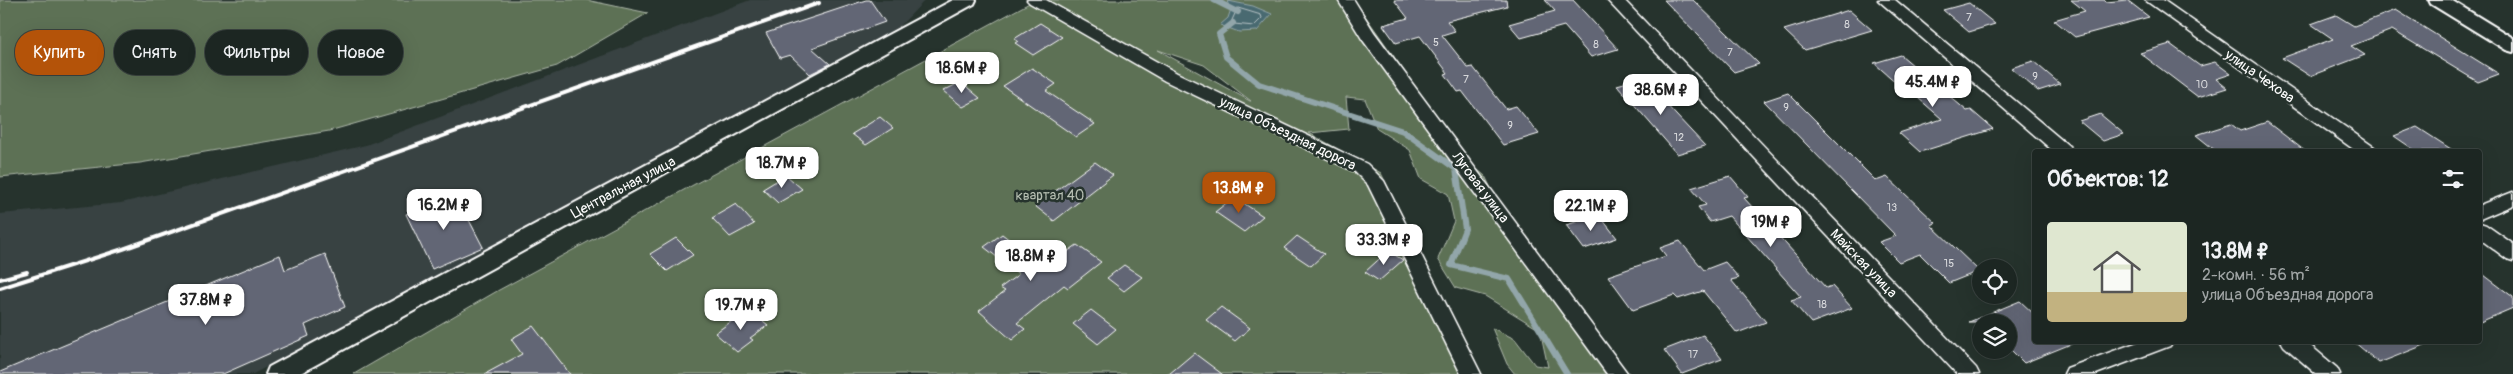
<!DOCTYPE html>
<html lang="ru">
<meta charset="utf-8">
<style>
body{margin:0;font-family:Pangolin,sans-serif;background:#252e2a;color:#f1f3f6;height:100vh;display:flex;flex-direction:column;font-size:19px;white-space:nowrap}
*{box-sizing:border-box;margin:0}
p{font-size:16px;color:#a0a5a5}
.icon{flex:none;width:28px;height:28px;fill:none;stroke:currentColor;stroke-width:2;stroke-linecap:round;stroke-linejoin:round}
.map{position:relative;flex:1;overflow:hidden}
.side{position:absolute;left:2032px;top:149px;width:450px;height:195px;display:flex;flex-direction:column;background:#1c2622;border-radius:5px;box-shadow:0 5px 20px #0002,0 0 0 1px #3a4340}
.side>*{flex:none}
.guide{position:absolute;left:15px;top:30px;width:475px;height:45px;display:flex;gap:10px}
.tools{position:absolute;left:1972px;top:259px;display:grid;gap:10px}
.tools a{display:grid;place-items:center;width:45px;height:45px;border-radius:50%;background:#1c2622;box-shadow:0 5px 20px #0002,0 0 0 1px #3a4340;font-size:25px}
.price{position:absolute;translate:-50% -42px;padding:0 11px;border-radius:10px;background:#fff;color:#222;font-size:16px;line-height:32px;filter:drop-shadow(0 1px 2px #0008)}
.price::after{content:'';position:absolute;left:50%;top:30px;width:15px;height:11px;margin-left:-8px;background:inherit;clip-path:polygon(0 0,100% 0,50% 100%)}
.price.selected{background:#b45309;color:#fff}
ul{padding:0;list-style:none}
li{display:flex;align-items:center;gap:15px;height:125px;padding:0 15px}
li+li{border-top:1px solid #3a4340}
li span{display:grid;place-items:center;flex:none;width:140px;height:100px;border-radius:5px;color:#555}
li>.icon{margin-inline-start:auto}
span .icon{width:60px;height:60px;fill:#fffc;stroke-width:1}
li b{font-size:21px}
h2{display:flex;justify-content:space-between;align-items:center;height:60px;padding:0 15px;font-size:21px}
.chip{padding:0 18px;border-radius:22px;background:#1c2622;box-shadow:0 5px 20px #0002,0 0 0 1px #3a4340;font-size:18px;line-height:45px}
.chip.selected{background:#b45309;color:#fff}
.map>svg:first-child{display:block}
.built{fill:#384242}
.green{fill:#5d7155;stroke:#aeb8aa;fill-rule:evenodd}
.water{fill:#4a6a71;stroke:#92a6aa}
.lines{fill:none;stroke-linecap:round;stroke-linejoin:round}
.shore{stroke:#b7c3c6;stroke-width:1}
.stream{stroke:#92a6aa;stroke-width:6}
.building{fill:#626674;stroke:#fff}
.minor-casing{stroke:#fff;stroke-width:3}
.tertiary-casing{stroke:#fff;stroke-width:4}
.minor{fill:#26332d;fill-rule:evenodd}
.tertiary{fill:#26332d;fill-rule:evenodd}
.rail{stroke:#fff;stroke-width:4}
.labels{text-anchor:middle;stroke-width:5;stroke-linejoin:round;paint-order:stroke}
.number-label{font-size:11px;fill:#d8d9dc}
.street-label{font-size:14px;fill:#fff;stroke:#26332d}
.park-label{font-size:14px;fill:#b6bfb2;stroke:#26332d}
</style>
<div class="map">
<svg width="2513" height="374" viewBox="0 0 2513 374">
<rect width="100%" height="100%" fill="#26332d"/>
<filter id="ink" filterUnits="userSpaceOnUse"><feTurbulence type="fractalNoise" baseFrequency=".02" numOctaves="2"/><feDisplacementMap in="SourceGraphic" scale="10" xChannelSelector="R" yChannelSelector="G"/><feConvolveMatrix kernelMatrix="1 2 1 2 8 2 1 2 1" color-interpolation-filters="sRGB"/></filter>
<g filter="url(#ink)">
<path class="built" d="M750 0H925L900 26 253 374H0V214L121 203 366 145Z"/>
<g class="green">
<path d="M0 0H586L648 13 557 66 329 131 140 163 0 177Z"/>
<path d="M1035 0H1354L1409 78 1429 128 1485 176 1525 258 1629 374H1515L1507 364 1492 328 1515 339 1535 365 1548 367 1540 330 1485 296 1456 288 1438 259 1454 221 1448 194 1421 179 1410 150 1377 129 1365 99 1346 97 1349 129 1309 133 1381 173 1479 374H354L499 290ZM1158 50 1204 65 1251 101H1250Z"/>
</g>
<path class="water" d="M1228 1 1253 6 1272 14 1257 31 1239 32 1220 25 1228 18 1231 9Z"/>
<g class="lines">
<path class="shore" d="M1238 8 1261 15 1262 18 1254 26 1234 24 1232 21Z"/>
<g class="stream">
<path d="M1214 0 1238 12"/>
<path d="M1233 23 1219 34 1226 57 1259 84 1403 131 1456 169 1465 229 1451 265 1509 279 1567 374"/>
</g>
</g>
<g class="building">
<path d="M866 0H870L885 22 812 48 830 64 810 74 790 55 780 58 766 33Z"/>
<path d="M1394 0H1506L1507 6 1447 21 1455 31 1442 35 1468 68 1473 67 1506 109 1516 106 1539 134 1503 145 1462 91 1458 92 1445 74 1448 73 1420 36 1396 43 1383 25 1408 18Z"/>
<path d="M1545 0H1573L1618 49 1591 57 1564 26 1521 38 1509 24 1555 11Z"/>
<path d="M1664 0H1693L1759 64 1734 72Z"/>
<path d="M2071 0H2104L2106 2 2127 0 2149 17 2075 37 2054 20 2085 11Z"/>
<path d="M1969 3 1995 24 1969 32 1943 10Z"/>
<path d="M1849 10 1872 30 1805 50 1784 30Z"/>
<path d="M2396 10 2499 74 2478 82 2392 30 2351 46 2365 55 2310 76 2282 58 2333 39 2311 24 2336 15 2354 26Z"/>
<path d="M1040 23 1062 37 1033 55 1015 43 1018 41 1014 39Z"/>
<path d="M2170 44 2200 66 2215 62 2231 74 2216 79 2227 88 2198 97 2140 53Z"/>
<path d="M1901 55 1967 111 1971 110 1993 129 1920 152 1899 133 1942 119 1901 83 1898 84 1874 63Z"/>
<path d="M2033 61 2060 84 2038 91 2011 68Z"/>
<path d="M1032 68 1056 84 1046 91 1095 124 1076 137 1003 86Z"/>
<path d="M1642 78 1676 115 1705 146 1677 154 1617 85Z"/>
<path d="M961 82 980 98 963 107 943 91Z"/>
<path d="M1788 93 1876 181 1887 177 1936 223 1931 225 1979 271 1949 283 1920 254 1899 262 1879 242 1896 236 1764 101Z"/>
<path d="M2100 114 2124 134 2103 141 2079 121Z"/>
<path d="M880 117 893 128 866 145 852 134Z"/>
<path d="M2267 122 2305 151H2216L2196 135 2231 124 2240 131Z"/>
<path d="M2417 127 2454 151H2416L2394 136Z"/>
<path d="M1095 162 1113 175 1054 221 1035 206Z"/>
<path d="M786 175 802 189 778 203 763 189Z"/>
<path d="M1730 176 1748 197 1744 198 1826 288 1832 286 1852 308 1811 323 1791 300 1801 297 1729 216 1710 222 1698 207 1706 205 1691 188Z"/>
<path d="M455 193 483 247 432 269 406 214Z"/>
<path d="M1234 197 1263 216 1244 232 1215 212Z"/>
<path d="M736 204 754 224 730 237 712 218Z"/>
<path d="M1599 215 1617 238 1584 249 1566 225Z"/>
<path d="M1002 234 1045 267 1077 245 1101 262 1068 288 1064 285 1017 323 1025 329 1012 340 979 311 1005 291 1000 288 1019 274 984 247Z"/>
<path d="M1297 236 1324 254 1311 266 1284 248Z"/>
<path d="M676 238 693 255 667 271 650 254Z"/>
<path d="M1680 241 1704 270 1725 262 1739 278 1731 280 1766 322 1737 333 1703 291 1678 299 1674 295 1633 310 1608 276 1666 256 1660 248Z"/>
<path d="M1388 251 1403 260 1379 281 1365 272Z"/>
<path d="M325 254 345 307 305 325 309 336 223 374H0V372L280 255 285 270Z"/>
<path d="M1124 265 1142 277 1124 291 1107 278Z"/>
<path d="M2480 272 2513 297V308L2480 322Z"/>
<path d="M2020 301 2035 315V341L2076 342 2024 363 2009 348V322H1969Z"/>
<path d="M1221 307 1250 328 1235 341 1206 320Z"/>
<path d="M1091 310 1116 329 1098 344 1073 324Z"/>
<path d="M746 311 751 314 753 313 768 325 750 338 753 340 737 352 715 333Z"/>
<path d="M533 326 570 374H485L522 354 511 339Z"/>
<path d="M1703 335 1722 359 1682 374 1664 350Z"/>
<path d="M2353 341H2432V342L2379 363Z"/>
<path d="M1194 353 1222 374H1169Z"/>
</g>
<g class="lines">
<g class="minor-casing">
<g id="minor">
<path d="M1027 0H1046L1177 73 1367 164 1384 181 1481 374H1461L1368 185 1355 172 1165 81 1030 3Z"/>
<path d="M1338 0H1354L1374 32 1628 374H1607L1362 39Z"/>
<path d="M1607 0H1624L1976 368 1979 374H1957Z"/>
<path d="M1878 0H1895L2070 147 2072 151H2053Z"/>
<path d="M2145 0H2163L2374 147 2376 151H2356Z"/>
<path d="M2513 192V205L2480 219V205Z"/>
<path d="M2480 223 2486 225 2513 244V261L2507 259 2480 239Z"/>
<path d="M2141 341H2173L2170 346 2096 374H2064L2067 368Z"/>
<path d="M2281 341H2305L2337 368 2340 374H2316L2284 346Z"/>
</g>
</g>
<g class="tertiary-casing">
<g id="tertiary">
<path d="M953 0H976L974 4 299 374H266L269 367Z"/>
<path d="M2429 0H2451L2513 38V52L2506 50 2431 4Z"/>
</g>
</g>
<use href="#minor" class="minor"/>
<use href="#tertiary" class="tertiary"/>
<g class="rail">
<path d="M0 279 27 272"/>
<path d="M0 288 123 249 819 3"/>
</g>
</g>
</g>
<g class="labels">
<g class="number-label">
<text x="1969" y="21">7</text>
<text x="1847" y="28">8</text>
<text x="1436" y="46">5</text>
<text x="1596" y="48">8</text>
<text x="1730" y="56">7</text>
<text x="2035" y="80">9</text>
<text x="1466" y="83">7</text>
<text x="2202" y="88">10</text>
<text x="1786" y="111">9</text>
<text x="1510" y="129">9</text>
<text x="1679" y="141">12</text>
<text x="1892" y="211">13</text>
<text x="1949" y="267">15</text>
<text x="1822" y="308">18</text>
<text x="1693" y="358">17</text>
</g>
<g class="street-label">
<text transform="translate(2260 76) rotate(35)" y="5">улица Чехова</text>
<text transform="translate(1288 133) rotate(26)" y="5">улица Объездная дорога</text>
<text transform="translate(623 187) rotate(-28)" y="5">Центральная улица</text>
<text transform="translate(1481 187) rotate(53)" y="5">Луговая улица</text>
<text transform="translate(1864 263) rotate(46)" y="5">Майская улица</text>
</g>
<g class="park-label">
<text x="1050" y="200">квартал 40</text>
</g>
</g>
</svg>
<div class="tools">
<a><svg class="icon" aria-label="locate" viewBox="0 0 24 24"><circle cx="12" cy="12" r="6"/><path d="M12 2v4M12 18v4M2 12h4M18 12h4"/></svg></a>
<a><svg class="icon" aria-label="layers" viewBox="0 0 24 24"><path d="M12 4l9 5-9 5-9-5zM3 14l9 5 9-5"/></svg></a>
</div>
<b class="price" style="left:962px;top:94px">18.6M ₽</b>
<b class="price" style="left:1933px;top:108px">45.4M ₽</b>
<b class="price" style="left:1661px;top:116px">38.6M ₽</b>
<b class="price" style="left:782px;top:189px">18.7M ₽</b>
<b class="price selected" style="left:1239px;top:214px">13.8M ₽</b>
<b class="price" style="left:444px;top:231px">16.2M ₽</b>
<b class="price" style="left:1591px;top:232px">22.1M ₽</b>
<b class="price" style="left:1771px;top:248px">19M ₽</b>
<b class="price" style="left:1384px;top:266px">33.3M ₽</b>
<b class="price" style="left:1031px;top:282px">18.8M ₽</b>
<b class="price" style="left:206px;top:326px">37.8M ₽</b>
<b class="price" style="left:741px;top:331px">19.7M ₽</b>
<div class="guide">
<a class="chip selected">Купить</a>
<a class="chip">Снять</a>
<a class="chip">Фильтры</a>
<a class="chip">Новое</a>
</div>
<section class="side">
<h2>Объектов: 12<svg class="icon" aria-label="filters" viewBox="0 0 24 24"><path d="M4 7h16M4 17h16"/><circle cx="9" cy="7" r="2"/><circle cx="15" cy="17" r="2"/></svg></h2>
<ul>
<li><span style="background:linear-gradient(#dfe7d0 70%,#c2b280 0)"><svg class="icon" aria-label="home" viewBox="0 0 24 24"><path d="M3 11l9-7 9 7M6 9v11h12V9"/></svg></span><div><b>13.8M ₽</b><p>2-комн. · 56 m²</p><p>улица Объездная дорога</p></div></li>
</ul>
</section>
</div>
